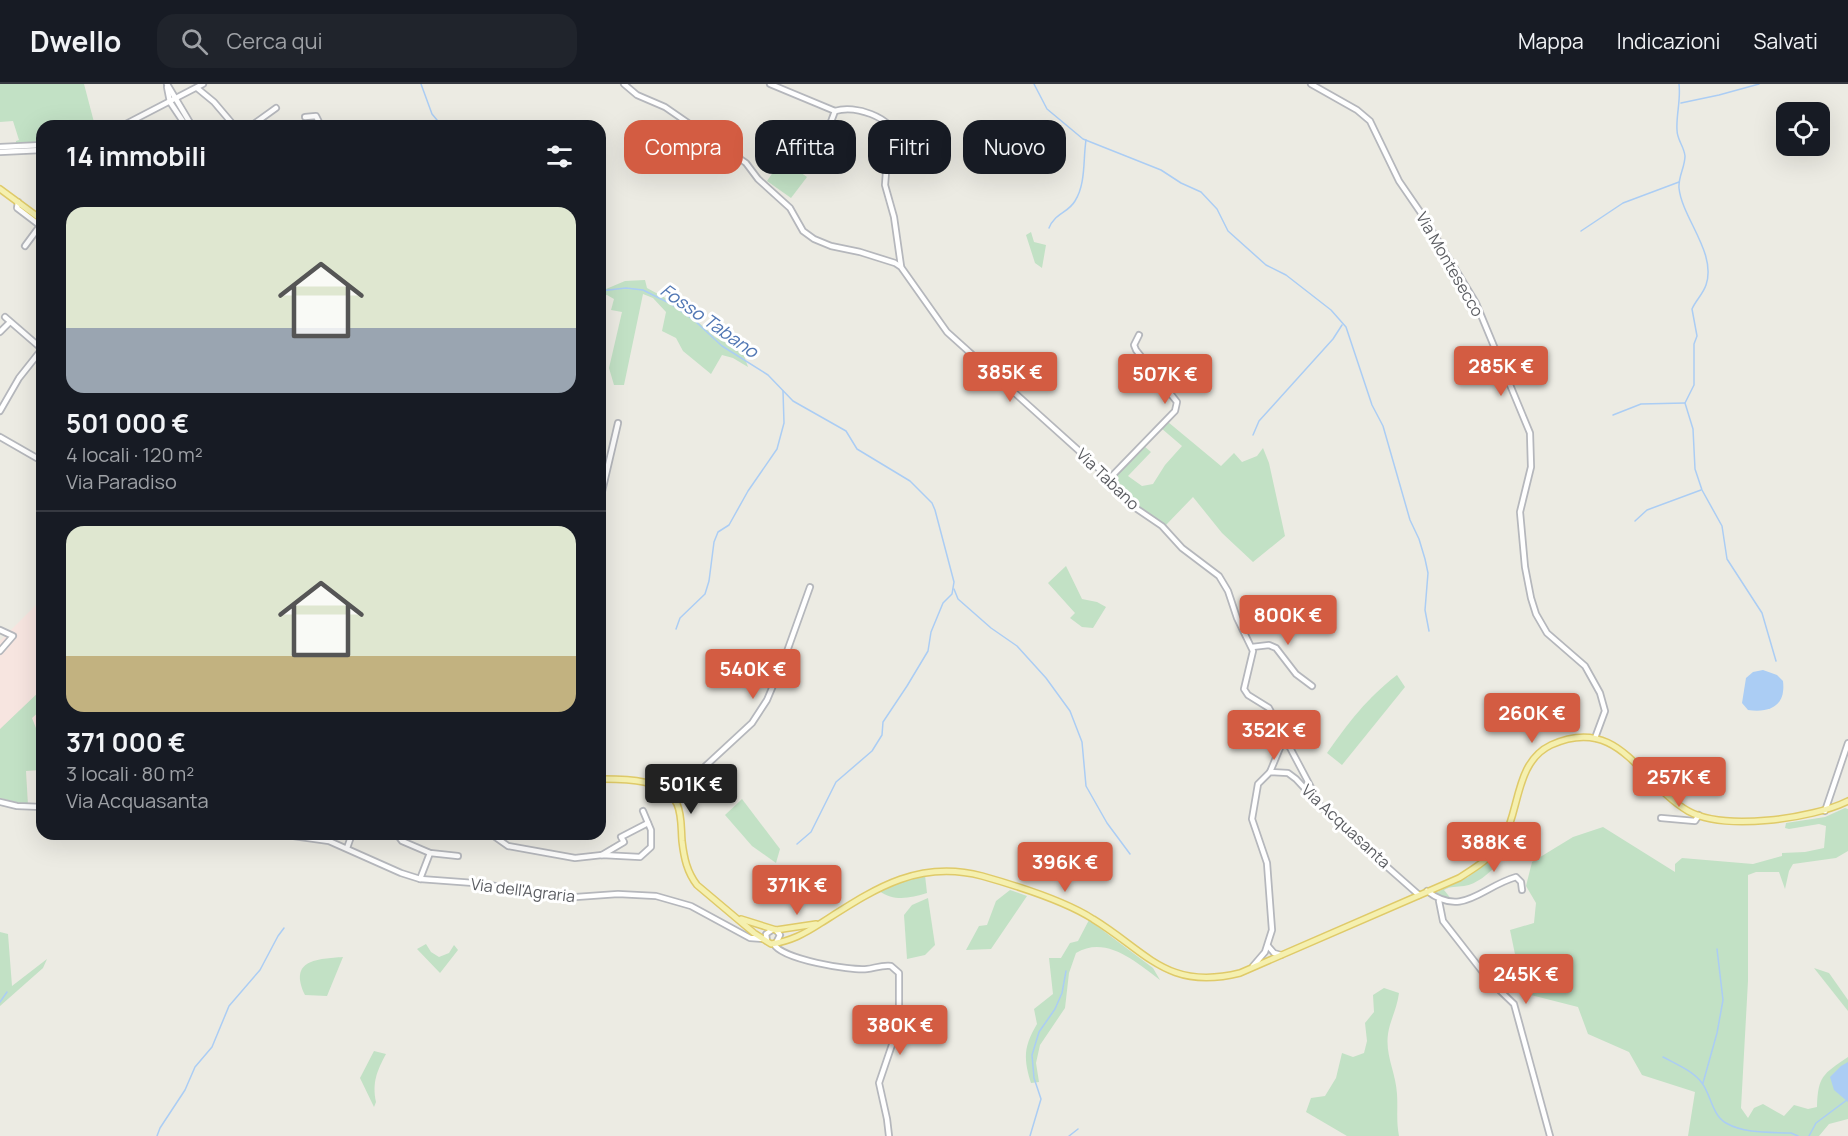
<!DOCTYPE html>
<html lang="it">
<meta charset="utf-8">
<style>
body{margin:0;font-family:Manrope,sans-serif;background:#20242c;color:#f1f3f6;height:100vh;display:flex;flex-direction:column;font-size:22px;white-space:nowrap}
*{box-sizing:border-box;margin:0}
p{font-size:20px;color:#9ea1a6}
.icon{flex:none;width:33px;height:33px;fill:none;stroke:currentColor;stroke-width:2;stroke-linecap:round;stroke-linejoin:round}
.map{position:relative;flex:1;overflow:hidden}
.details{position:absolute;left:36px;top:36px;width:570px;height:720px;display:flex;flex-direction:column;background:#171b24;border-radius:18px;box-shadow:0 6px 24px #0002}
.details>*{flex:none}
.hud{position:absolute;left:624px;top:36px;width:570px;height:54px;display:flex;gap:12px}
.controls{position:absolute;left:1776px;top:18px;display:grid;gap:12px}
.controls a{display:grid;place-items:center;width:54px;height:54px;border-radius:12px;background:#171b24;box-shadow:0 6px 24px #0002;font-size:30px}
.price{position:absolute;translate:-50% -51px;padding:0 14px;border-radius:6px;background:#d35c42;color:#fff;font-size:20px;line-height:39px;filter:drop-shadow(0 2px 3px #0008)}
.price::after{content:'';position:absolute;left:50%;top:36px;width:18px;height:14px;margin-left:-9px;background:inherit;clip-path:polygon(0 0,100% 0,50% 100%)}
.price.selected{background:#222;color:#fff}
ul{padding:0;list-style:none}
li{display:grid;align-content:center;gap:12px;height:318px;padding:0 30px}
li+li{border-top:2px solid #363941}
li span{display:grid;place-items:center;height:186px;border-radius:18px;color:#555}
li>.icon{margin-inline-start:auto}
span .icon{width:108px;height:108px;fill:#fffc;stroke-width:1}
li b{font-size:26px}
h2{display:flex;justify-content:space-between;align-items:center;height:72px;padding:0 30px;font-size:26px}
.chip{padding:0 21px;border-radius:18px;background:#171b24;box-shadow:0 6px 24px #0002;font-size:21px;line-height:54px}
.chip.selected{background:#d35c42;color:#fff}
header{display:flex;align-items:center;gap:36px;box-sizing:border-box;height:84px;padding:0 30px;background:#171b24;border-bottom:2px solid #363941}
header strong{font-size:28px}
nav{display:flex;gap:33px;margin-inline-start:auto;font-size:21px}
.search{width:420px;height:54px;background:#20242c;display:flex;align-items:center;gap:15px;box-sizing:border-box;padding:0 21px;border-radius:18px;color:#9ea1a6;font-size:22px}
.map>svg:first-child{display:block}
.medical{fill:#f7e5e0}
.green{fill:#c2e1c5}
.water{fill:#abcdf4}
.lines{fill:none;stroke-linecap:round;stroke-linejoin:round}
.stream{stroke:#abcdf4;stroke-width:1.5}
.minor-casing{stroke:#b5b7bc;stroke-width:8}
.major-casing{stroke:#dfca69;stroke-width:8}
.minor{stroke:#fff;stroke-width:4.5}
.major{stroke:#f5f0af;stroke-width:5}
.labels{text-anchor:middle;stroke-width:6;stroke-linejoin:round;paint-order:stroke}
.street-label{font-size:16px;fill:#5b5d62;stroke:#fff}
.water-label{font-size:18px;font-style:italic;fill:#5177b4;stroke:#fff}
</style>
<header>
<strong>Dwello</strong>
<div class="search"><svg class="icon" aria-label="search" viewBox="0 0 24 24"><circle cx="10" cy="10" r="6"/><path d="M15 15l6 6"/></svg>Cerca qui</div>
<nav><a>Mappa</a><a>Indicazioni</a><a>Salvati</a></nav>
</header>
<div class="map">
<svg width="1848" height="1052" viewBox="0 0 1848 1052">
<rect width="100%" height="100%" fill="#ecebe3"/>
<path class="medical" d="M42 515V686L26 687 28 721 0 714V557Z"/>
<g class="green">
<path d="M0 0H84L95 42H42V58L16 60V57L19 56 13 37 0 38Z"/>
<path d="M782 75 807 93 791 114 767 97Z"/>
<path d="M1031 148 1034 158 1046 161 1042 184 1035 179 1026 151Z"/>
<path d="M645 196 647 204 680 222 715 253 742 266 748 283 733 274 722 271 711 290 683 267 676 254 662 247 666 228 653 214 643 210 624 301H614L609 284 622 228 611 226 614 215 607 211 600 212V204L606 205 625 197Z"/>
<path d="M1168 338 1221 382 1234 369 1242 378 1257 372 1263 364 1269 379 1285 452 1253 478 1222 449 1193 413 1165 442 1136 423 1112 396 1144 362 1151 368 1128 392 1142 402 1153 400 1165 381 1182 362 1161 344Z"/>
<path d="M1066 482 1082 515 1097 518 1106 523 1093 544 1082 543 1070 534 1075 529 1048 499Z"/>
<path d="M1397 591 1405 603 1342 681 1327 669C1348 639 1367 614 1397 591Z"/>
<path d="M42 605V625L32 634 36 644 42 647V686L26 687 28 721 0 714V645Z"/>
<path d="M742 715 780 765 776 779 752 762 725 731Z"/>
<path d="M1845 724 1848 725V767L1836 774 1793 780 1789 787 1785 805 1779 788H1756L1748 791V897L1741 1024 1748 1034 1754 1024 1763 1020 1784 1032 1794 1021 1808 1025 1817 1023C1818 992 1823 990 1848 973V1035L1829 1040 1819 1052H1688L1695 1008 1642 991 1629 968 1588 950 1578 923 1523 909 1510 846 1534 839 1536 819 1526 802 1532 778 1573 753 1603 743 1675 788V780L1682 774 1753 780 1782 772V769L1805 768 1824 764 1826 742 1819 740 1789 745 1785 744 1786 739 1825 733Z"/>
<path d="M1490 776 1497 781C1488 790 1477 800 1464 802 1456 803 1451 802 1444 806L1452 816 1446 818 1433 810 1468 793Z"/>
<path d="M925 791 927 809C910 814 895 818 879 807L908 795Z"/>
<path d="M1010 806 1027 812 991 865 966 866 979 842 987 841 996 817Z"/>
<path d="M928 814 935 861 925 871 907 875 904 831 912 821Z"/>
<path d="M1089 836 1153 884 1160 896C1136 878 1106 851 1076 869L1069 889 1065 924 1040 961 1036 979 1039 998 1031 999C1023 974 1024 962 1037 940L1034 925 1053 910 1049 874H1061L1070 859 1078 857Z"/>
<path d="M0 848 8 850 12 902 47 875 43 884 0 922Z"/>
<path d="M426 860 431 868 439 873 449 869 454 861 458 866 440 889 417 865Z"/>
<path d="M343 873 327 912 305 911C288 875 318 875 343 873Z"/>
<path d="M1814 884 1829 889 1848 916V927Z"/>
<path d="M1384 904 1399 909C1397 925 1390 936 1388 950 1385 971 1396 989 1397 1010 1398 1024 1396 1037 1399 1052H1347L1306 1028 1311 1014 1325 1012 1336 994 1342 969 1353 973 1364 969 1367 957 1365 939 1374 928 1373 911Z"/>
<path d="M374 967 386 970C377 987 372 998 376 1018L374 1023 360 994Z"/>
</g>
<g class="water">
<path d="M1763 586 1777 591 1783 597C1786 622 1770 629 1748 626L1742 619 1746 594 1753 588Z"/>
<path d="M1848 978V1018L1834 1006 1830 993 1841 982Z"/>
</g>
<g class="lines">
<g class="stream">
<path d="M421 0 432 30 442 42"/>
<path d="M1034 0 1047 25 1083 55 1161 86 1181 99 1201 108 1217 125 1228 147 1266 181 1286 191 1331 226 1346 243 1372 321 1383 342 1410 436 1419 455 1425 475 1428 489 1425 526 1429 547"/>
<path d="M1679 0C1681 16 1676 31 1677 46 1677 56 1684 62 1685 72 1685 83 1678 93 1679 104 1682 134 1717 169 1706 201 1703 210 1696 216 1692 225L1697 252 1694 260V301L1685 319 1693 345 1695 385 1702 406 1722 442 1727 475 1762 529 1776 577"/>
<path d="M1681 19 1719 11 1759 0"/>
<path d="M1049 144C1054 130 1068 129 1075 117 1086 100 1083 75 1086 56"/>
<path d="M1581 147 1623 119 1679 98"/>
<path d="M600 207 626 204 643 206 671 220 695 237 722 262 768 291 793 317 846 347 857 365 910 397 932 419 935 426 954 498 952 510 943 519 931 548 928 567 907 602 883 638 882 651 872 667 836 698 811 748 797 760"/>
<path d="M1613 331 1641 320 1685 319"/>
<path d="M1253 351 1259 337 1333 255 1342 241"/>
<path d="M1635 437 1647 426 1701 406"/>
<path d="M954 505 958 515 991 544 1017 562 1046 594 1070 627 1082 658 1086 702 1107 739 1130 770"/>
<path d="M676 545 680 534 705 510 709 497 714 458 718 448 729 441 748 407 777 365 784 339 783 307"/>
<path d="M0 918 7 908"/>
<path d="M1663 973C1676 980 1693 987 1702 999 1711 1011 1712 1031 1726 1039 1745 1050 1770 1048 1791 1049L1798 1052"/>
<path d="M1703 999 1717 949 1723 916 1717 865"/>
<path d="M157 1052 160 1044 185 1006 195 983 212 963 229 922 260 886 278 852 284 844"/>
<path d="M1030 1052 1041 1015 1034 994 1032 971 1039 948 1055 925 1062 909 1066 887"/>
<path d="M1069 1052 1078 1045"/>
<path d="M1809 1052 1816 1039 1848 1015"/>
</g>
<g class="minor-casing">
<g id="minor">
<path d="M167 0 192 42"/>
<path d="M624 0 637 11 665 23 746 79 758 95 790 124 803 147 814 155 831 162 860 168 895 179 901 183 947 248 1107 392 1137 425 1162 442 1182 464 1219 492 1228 507 1237 534 1253 567 1244 605 1248 611 1269 624 1314 709 1313 713"/>
<path d="M770 0 835 27C855 21 891 32 897 55L886 88 885 101 894 133 901 182"/>
<path d="M1311 0 1357 26 1370 37 1399 97 1423 132 1476 219 1530 349 1531 383 1520 428 1525 483 1531 514 1536 530 1547 549 1585 582 1600 609 1605 627 1595 654"/>
<path d="M167 3 170 18 186 42"/>
<path d="M197 4 214 18 231 38"/>
<path d="M305 33 316 32 321 42"/>
<path d="M122 42 203 0"/>
<path d="M251 42 276 24"/>
<path d="M829 43 835 27"/>
<path d="M0 63 42 61"/>
<path d="M0 68 42 66"/>
<path d="M18 118 17 124 42 143"/>
<path d="M25 162 42 139"/>
<path d="M0 248 10 238"/>
<path d="M0 327 19 294 42 265 5 233"/>
<path d="M0 353 42 377"/>
<path d="M1109 395 1175 327 1177 318 1136 266 1134 261 1139 251"/>
<path d="M600 416 618 339"/>
<path d="M0 546 13 552 0 567"/>
<path d="M1252 563 1269 561 1276 564 1296 590 1312 602"/>
<path d="M1270 688 1285 652"/>
<path d="M672 713 752 639 767 616 785 573 810 503"/>
<path d="M0 718 17 722 42 723"/>
<path d="M1825 727 1848 659"/>
<path d="M1661 734 1695 737 1699 731"/>
<path d="M279 750 329 757 401 789 420 795 474 799 576 813 618 810 656 812 691 822 750 854 764 855"/>
<path d="M400 750 399 753 402 757 430 769 458 772"/>
<path d="M491 750 508 762 575 774 602 771 640 773 651 763V746L643 727"/>
<path d="M347 764 352 750"/>
<path d="M602 771 624 758 621 753 648 739"/>
<path d="M420 795 430 769"/>
<path d="M1427 807C1463 834 1481 803 1516 793L1521 798 1522 806"/>
<path d="M1439 817 1443 837 1489 896 1514 920 1550 1052"/>
<path d="M776 846 780 851 776 859"/>
<path d="M767 857 766 850 772 846"/>
<path d="M774 860C781 875 850 887 867 885 875 884 882 881 891 882L899 889V940L879 999 887 1035 889 1052"/>
<path d="M1268 862 1274 869 1281 871"/>
<path d="M1253 882 1265 868 1272 846 1267 779 1252 735 1258 700 1270 688 1288 689 1296 695 1334 736 1419 811"/>
</g>
</g>
<g class="major-casing">
<g id="major">
<path d="M0 105 42 136"/>
<path d="M600 695C624 695 664 694 677 720 682 731 681 745 682 757 684 774 687 788 697 801L754 849 771 860C791 857 804 850 821 839 873 806 917 775 982 792 1014 801 1065 817 1093 835 1147 868 1167 907 1240 889L1459 794C1475 784 1493 773 1503 756 1520 726 1515 678 1551 661 1620 630 1640 699 1688 727 1724 747 1812 735 1848 717"/>
<path d="M741 835 776 846 816 840"/>
</g>
</g>
<use href="#minor" class="minor"/>
<use href="#major" class="major"/>
</g>
<g class="labels">
<g class="street-label">
<text transform="translate(1450 180) rotate(60)" y="6">Via Montesecco</text>
<text transform="translate(1108 395) rotate(44)" y="6">Via Tabano</text>
<text transform="translate(1346 742) rotate(43)" y="6">Via Acquasanta</text>
<text transform="translate(523 806) rotate(7)" y="6">Via dell'Agraria</text>
</g>
<g class="water-label">
<text transform="translate(709 237) rotate(35)" y="6">Fosso Tabano</text>
</g>
</g>
</svg>
<div class="controls">
<a><svg class="icon" aria-label="locate" viewBox="0 0 24 24"><circle cx="12" cy="12" r="6"/><path d="M12 2v4M12 18v4M2 12h4M18 12h4"/></svg></a>
</div>
<b class="price" style="left:1501px;top:313px">285K €</b>
<b class="price" style="left:1010px;top:319px">385K €</b>
<b class="price" style="left:1165px;top:321px">507K €</b>
<b class="price" style="left:1288px;top:562px">800K €</b>
<b class="price" style="left:753px;top:616px">540K €</b>
<b class="price" style="left:1532px;top:660px">260K €</b>
<b class="price" style="left:1274px;top:677px">352K €</b>
<b class="price" style="left:1679px;top:724px">257K €</b>
<b class="price selected" style="left:691px;top:731px">501K €</b>
<b class="price" style="left:1494px;top:789px">388K €</b>
<b class="price" style="left:1065px;top:809px">396K €</b>
<b class="price" style="left:797px;top:832px">371K €</b>
<b class="price" style="left:1526px;top:921px">245K €</b>
<b class="price" style="left:900px;top:972px">380K €</b>
<div class="hud">
<a class="chip selected">Compra</a>
<a class="chip">Affitta</a>
<a class="chip">Filtri</a>
<a class="chip">Nuovo</a>
</div>
<section class="details">
<h2>14 immobili<svg class="icon" aria-label="filters" viewBox="0 0 24 24"><path d="M4 7h16M4 17h16"/><circle cx="9" cy="7" r="2"/><circle cx="15" cy="17" r="2"/></svg></h2>
<ul>
<li><span style="background:linear-gradient(#dfe7d0 65%,#9aa5b1 0)"><svg class="icon" aria-label="home" viewBox="0 0 24 24"><path d="M3 11l9-7 9 7M6 9v11h12V9"/></svg></span><div><b>501 000 €</b><p>4 locali · 120 m²</p><p>Via Paradiso</p></div></li>
<li><span style="background:linear-gradient(#dfe7d0 70%,#c2b280 0)"><svg class="icon" aria-label="home" viewBox="0 0 24 24"><path d="M3 11l9-7 9 7M6 9v11h12V9"/></svg></span><div><b>371 000 €</b><p>3 locali · 80 m²</p><p>Via Acquasanta</p></div></li>
</ul>
</section>
</div>
